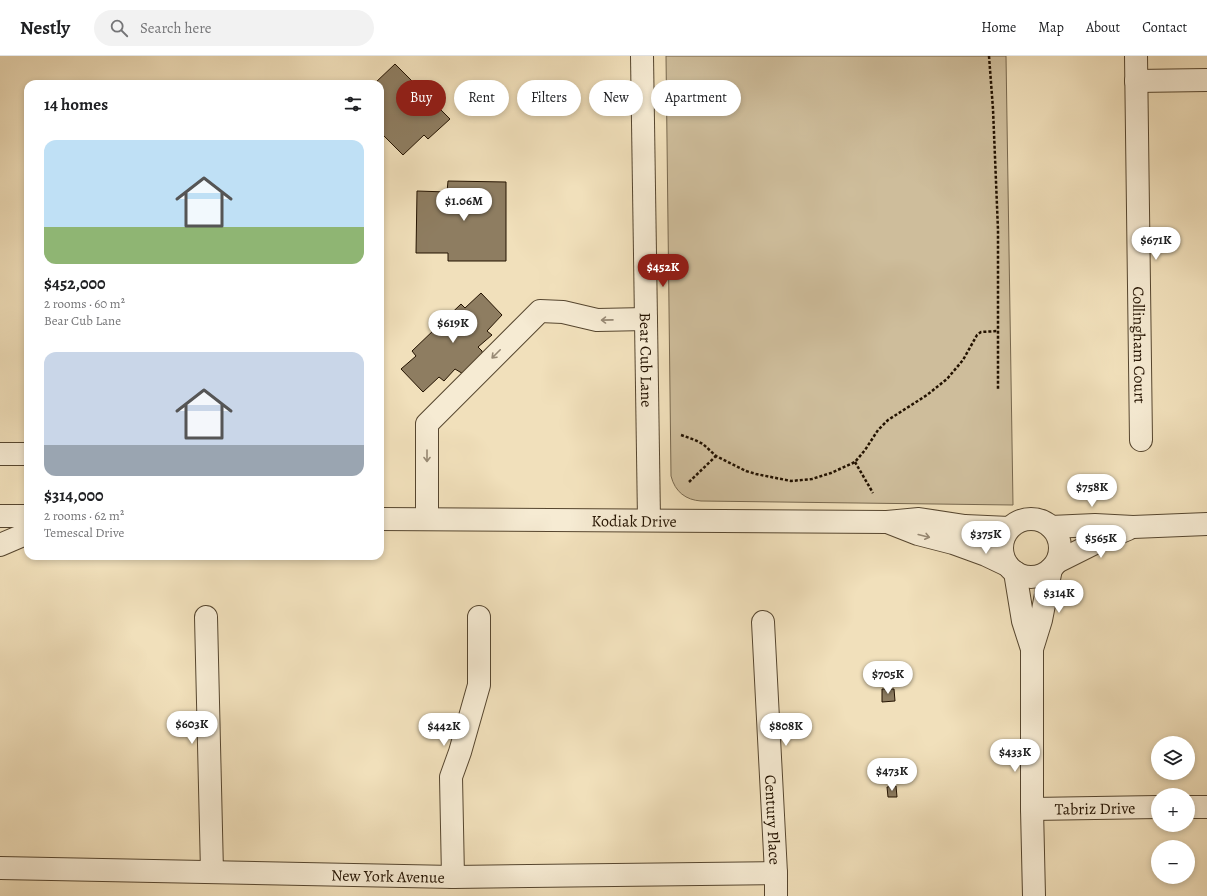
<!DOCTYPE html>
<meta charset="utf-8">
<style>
body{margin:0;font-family:Alegreya,serif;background:#f2f2f2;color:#202124;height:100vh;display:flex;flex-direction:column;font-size:15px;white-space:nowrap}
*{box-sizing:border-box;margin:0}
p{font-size:13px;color:#757577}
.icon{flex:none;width:22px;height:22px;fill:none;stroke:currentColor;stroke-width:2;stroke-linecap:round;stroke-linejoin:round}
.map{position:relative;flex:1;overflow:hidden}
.details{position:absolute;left:24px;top:24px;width:360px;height:480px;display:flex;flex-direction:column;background:#fff;border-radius:12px;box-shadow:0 2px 6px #0003}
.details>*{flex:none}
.top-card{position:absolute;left:396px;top:24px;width:380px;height:36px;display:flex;gap:8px}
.controls{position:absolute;left:1151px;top:680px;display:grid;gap:8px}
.controls a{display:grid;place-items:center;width:44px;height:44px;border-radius:50%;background:#fff;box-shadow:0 2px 6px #0003;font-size:20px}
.price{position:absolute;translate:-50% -34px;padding:0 9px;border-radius:14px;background:#fff;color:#222;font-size:13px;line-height:26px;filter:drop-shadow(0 1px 2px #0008)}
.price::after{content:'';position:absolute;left:50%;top:24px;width:12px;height:9px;margin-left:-6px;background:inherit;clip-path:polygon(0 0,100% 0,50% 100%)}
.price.selected{background:#8f2418;color:#fff}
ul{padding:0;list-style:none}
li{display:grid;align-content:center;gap:8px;height:212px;padding:0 20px}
li span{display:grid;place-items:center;height:124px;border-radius:12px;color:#555}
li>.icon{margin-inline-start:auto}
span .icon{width:72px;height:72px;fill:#fffc;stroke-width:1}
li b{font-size:17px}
h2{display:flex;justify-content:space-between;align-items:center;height:48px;padding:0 20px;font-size:17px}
.chip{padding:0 14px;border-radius:18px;background:#fff;box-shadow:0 2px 6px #0003;font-size:14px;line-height:36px}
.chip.selected{background:#8f2418;color:#fff}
header{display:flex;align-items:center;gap:24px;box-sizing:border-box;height:56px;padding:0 20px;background:#fff;border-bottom:1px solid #e0e0e0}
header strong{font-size:19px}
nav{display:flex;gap:22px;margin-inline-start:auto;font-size:14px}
.search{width:280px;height:36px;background:#f2f2f2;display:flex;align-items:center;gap:10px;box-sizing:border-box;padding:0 14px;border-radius:22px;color:#757577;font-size:15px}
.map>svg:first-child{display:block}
.green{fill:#cebd9b;stroke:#78684e}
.building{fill:#8e7d61;stroke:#231200}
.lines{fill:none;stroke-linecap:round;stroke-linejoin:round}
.minor-casing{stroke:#56462f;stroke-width:24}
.path{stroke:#231200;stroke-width:2.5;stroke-dasharray:3 2;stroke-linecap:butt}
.minor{stroke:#f6ebd3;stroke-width:22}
.oneway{stroke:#978974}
.labels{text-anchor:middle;stroke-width:3.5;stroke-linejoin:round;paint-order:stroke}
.street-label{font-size:16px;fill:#231200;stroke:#f6ebd3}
</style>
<header>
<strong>Nestly</strong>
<div class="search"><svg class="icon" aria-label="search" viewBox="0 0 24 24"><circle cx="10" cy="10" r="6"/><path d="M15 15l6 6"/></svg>Search here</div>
<nav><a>Home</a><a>Map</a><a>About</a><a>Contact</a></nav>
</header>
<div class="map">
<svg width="1207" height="840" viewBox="0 0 1207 840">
<rect width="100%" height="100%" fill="#f1e0bb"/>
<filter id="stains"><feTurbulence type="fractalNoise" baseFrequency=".005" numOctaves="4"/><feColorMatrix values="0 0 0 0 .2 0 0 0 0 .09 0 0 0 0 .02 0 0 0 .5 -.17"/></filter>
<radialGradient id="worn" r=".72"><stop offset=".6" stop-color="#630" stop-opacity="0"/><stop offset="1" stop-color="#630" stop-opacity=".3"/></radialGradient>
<path class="green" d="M666 0H1006L1013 449 701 445C686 444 675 436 671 420Z"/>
<g class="building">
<path d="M395 8 450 63 428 83 424 79 403 99 380 76V28L375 27Z"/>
<path d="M448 125 506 126V205H448V197H416L417 135 447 136Z"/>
<path d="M481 237 502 259 487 275 492 279 478 291 482 295 483 302 465 319 455 313 444 325 439 321 423 336 401 313 416 300 412 295 461 248 465 252Z"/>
<path d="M882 633H894L895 645 882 646Z"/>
<path d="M896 730 897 741H888L887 731Z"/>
</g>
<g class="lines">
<g class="minor-casing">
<g id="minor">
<path id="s1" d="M642 0 649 464"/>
<path id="s2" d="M1136 0 1141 384"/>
<path d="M1136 25 1207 24"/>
<path d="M0 398H28"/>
<path d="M0 460H28"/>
<circle cx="1031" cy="492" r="29"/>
<path id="s3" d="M380 463 887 466 919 463 965 470 1009 472"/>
<path d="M427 463V368L540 255 563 256 597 264 646 263"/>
<path d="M890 467 918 478 953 487 986 499 1007 509"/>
<path d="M1051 471 1095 469 1133 471 1207 468"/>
<path d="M0 489 28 477"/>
<path d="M1057 506 1097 486 1128 473"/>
<path d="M1015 516 1023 565 1032 593"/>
<path d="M206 561 212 816"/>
<path id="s4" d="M763 566 776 817V840"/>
<path d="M1188 751H1207"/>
<path id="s5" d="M1032 753 1158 751"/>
<path id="s6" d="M0 812 453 821 776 817"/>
<path d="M453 821 451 721 460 696 479 629V561"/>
<path d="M1034 840 1032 753V593L1041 564 1051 513"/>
</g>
</g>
<g class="path">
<path d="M989 0 993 53 998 174V333"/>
<path d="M681 379 695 384 703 388 716 400 746 415 756 418 791 425 812 423 831 417 855 406 865 394 878 374 888 364 927 339 947 323 963 304 977 279 981 276 998 275"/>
<path d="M855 406 873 437"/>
<path d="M689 426 716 400"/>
</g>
<use href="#minor" class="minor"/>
</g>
<defs><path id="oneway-shaft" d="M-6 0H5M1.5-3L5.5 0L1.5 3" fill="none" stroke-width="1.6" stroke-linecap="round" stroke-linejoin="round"/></defs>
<g class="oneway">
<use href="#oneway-shaft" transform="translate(607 264) rotate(179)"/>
<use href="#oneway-shaft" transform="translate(496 298) rotate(135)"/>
<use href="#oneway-shaft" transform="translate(427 400) rotate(90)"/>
<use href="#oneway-shaft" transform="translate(924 480) rotate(14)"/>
</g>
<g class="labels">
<g class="street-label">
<text dy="6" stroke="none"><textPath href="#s2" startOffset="289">Collingham Court</textPath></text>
<text dy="6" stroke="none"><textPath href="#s1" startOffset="304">Bear Cub Lane</textPath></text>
<text dy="6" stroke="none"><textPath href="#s3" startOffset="254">Kodiak Drive</textPath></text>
<text dy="6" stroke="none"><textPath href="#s5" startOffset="63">Tabriz Drive</textPath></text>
<text dy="6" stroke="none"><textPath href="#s4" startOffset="198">Century Place</textPath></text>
<text dy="6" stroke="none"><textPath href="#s6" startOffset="388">New York Avenue</textPath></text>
</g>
</g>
<rect width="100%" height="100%" filter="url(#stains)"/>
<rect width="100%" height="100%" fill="url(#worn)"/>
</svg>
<div class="controls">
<a><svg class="icon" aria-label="layers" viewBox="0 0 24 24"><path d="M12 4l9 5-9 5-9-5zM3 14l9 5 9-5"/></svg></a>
<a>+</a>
<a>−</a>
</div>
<b class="price" style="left:464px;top:166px">$1.06M</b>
<b class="price" style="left:1156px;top:205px">$671K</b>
<b class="price selected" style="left:663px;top:232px">$452K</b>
<b class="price" style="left:453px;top:288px">$619K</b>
<b class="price" style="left:1092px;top:452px">$758K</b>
<b class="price" style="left:986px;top:499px">$375K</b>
<b class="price" style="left:1101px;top:503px">$565K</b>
<b class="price" style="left:1059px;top:558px">$314K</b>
<b class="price" style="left:888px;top:639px">$705K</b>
<b class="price" style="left:192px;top:689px">$603K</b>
<b class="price" style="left:444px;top:691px">$442K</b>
<b class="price" style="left:786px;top:691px">$808K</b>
<b class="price" style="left:1015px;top:717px">$433K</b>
<b class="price" style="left:892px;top:736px">$473K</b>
<div class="top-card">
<a class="chip selected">Buy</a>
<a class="chip">Rent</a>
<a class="chip">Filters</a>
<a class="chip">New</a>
<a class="chip">Apartment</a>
</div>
<section class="details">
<h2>14 homes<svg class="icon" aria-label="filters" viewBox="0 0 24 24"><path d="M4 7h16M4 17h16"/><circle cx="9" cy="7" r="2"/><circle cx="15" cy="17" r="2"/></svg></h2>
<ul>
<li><span style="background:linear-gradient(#bfe0f5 70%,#8fb573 0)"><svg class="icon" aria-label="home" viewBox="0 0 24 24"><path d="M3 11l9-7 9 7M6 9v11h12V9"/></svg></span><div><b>$452,000</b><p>2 rooms · 60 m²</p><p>Bear Cub Lane</p></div></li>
<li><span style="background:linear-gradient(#c9d6e8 75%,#9aa5b1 0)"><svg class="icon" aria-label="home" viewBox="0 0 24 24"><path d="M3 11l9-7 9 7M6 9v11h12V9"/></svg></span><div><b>$314,000</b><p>2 rooms · 62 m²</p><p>Temescal Drive</p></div></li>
</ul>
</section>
</div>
